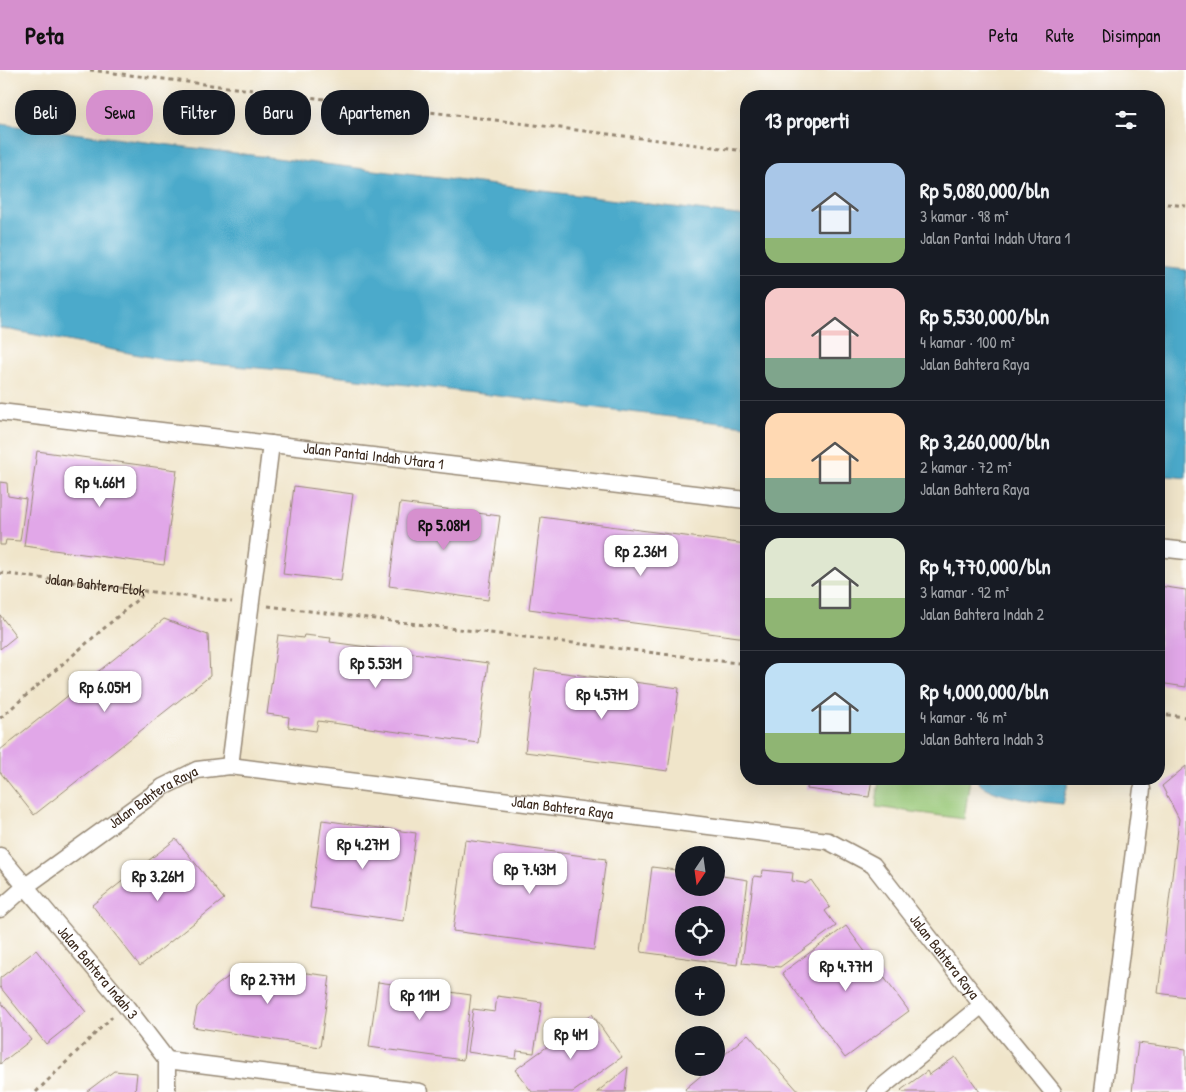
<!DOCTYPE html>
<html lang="id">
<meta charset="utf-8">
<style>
body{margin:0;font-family:"Patrick Hand",sans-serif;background:#242831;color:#f1f3f6;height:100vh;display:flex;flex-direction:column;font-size:19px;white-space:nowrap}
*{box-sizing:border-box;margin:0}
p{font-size:16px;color:#9ea1a6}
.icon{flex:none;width:28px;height:28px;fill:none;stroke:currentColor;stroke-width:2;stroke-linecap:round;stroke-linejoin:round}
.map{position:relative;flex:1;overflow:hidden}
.side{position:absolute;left:740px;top:20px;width:425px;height:695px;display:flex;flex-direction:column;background:#171b24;border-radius:20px;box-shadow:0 5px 20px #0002}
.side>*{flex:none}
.guide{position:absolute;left:15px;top:20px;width:475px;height:45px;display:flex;gap:10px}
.needle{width:32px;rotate:193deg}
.fabs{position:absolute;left:675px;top:776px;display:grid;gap:10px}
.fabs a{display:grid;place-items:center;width:50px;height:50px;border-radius:50%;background:#171b24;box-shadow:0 5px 20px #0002;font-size:25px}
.price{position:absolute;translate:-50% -42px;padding:0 11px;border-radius:10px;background:#fff;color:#222;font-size:16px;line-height:32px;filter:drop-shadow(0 1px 2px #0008)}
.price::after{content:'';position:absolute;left:50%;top:30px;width:15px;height:11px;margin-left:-8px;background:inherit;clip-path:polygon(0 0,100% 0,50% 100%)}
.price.on{background:#d690ce;color:#111}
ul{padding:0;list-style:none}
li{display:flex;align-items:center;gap:15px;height:125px;padding:0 25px}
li+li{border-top:1px solid #363941}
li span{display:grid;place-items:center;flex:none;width:140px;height:100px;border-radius:15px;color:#555}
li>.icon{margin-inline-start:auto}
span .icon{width:60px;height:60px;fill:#fffc;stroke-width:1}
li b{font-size:21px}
h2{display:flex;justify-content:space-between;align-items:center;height:60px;padding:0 25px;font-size:21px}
.chip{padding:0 18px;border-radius:20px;background:#171b24;box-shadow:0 5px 20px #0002;font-size:18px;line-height:45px}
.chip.on{background:#d690ce;color:#111}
header{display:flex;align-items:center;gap:30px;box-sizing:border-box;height:70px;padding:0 25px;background:#d690ce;color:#111}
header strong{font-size:24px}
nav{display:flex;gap:28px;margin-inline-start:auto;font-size:18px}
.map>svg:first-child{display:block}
.green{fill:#9ac978;stroke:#6a7a4b}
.water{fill:#4caacb;stroke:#446a74}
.building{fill:#e1a7e8;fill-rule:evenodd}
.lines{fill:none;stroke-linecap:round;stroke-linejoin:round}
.minor-casing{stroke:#968874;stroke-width:19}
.path{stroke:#968874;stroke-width:3;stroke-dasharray:4 4;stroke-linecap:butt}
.minor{stroke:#fff;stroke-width:16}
.labels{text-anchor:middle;stroke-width:5;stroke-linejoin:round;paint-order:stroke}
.street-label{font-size:15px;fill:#3b2a1e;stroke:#fff}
</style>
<header>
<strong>Peta</strong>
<nav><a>Peta</a><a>Rute</a><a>Disimpan</a></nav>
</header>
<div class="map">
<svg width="1186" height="1022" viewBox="0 0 1186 1022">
<rect width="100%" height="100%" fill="#fff"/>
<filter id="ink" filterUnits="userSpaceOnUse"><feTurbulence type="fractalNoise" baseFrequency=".02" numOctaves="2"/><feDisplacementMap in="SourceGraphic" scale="10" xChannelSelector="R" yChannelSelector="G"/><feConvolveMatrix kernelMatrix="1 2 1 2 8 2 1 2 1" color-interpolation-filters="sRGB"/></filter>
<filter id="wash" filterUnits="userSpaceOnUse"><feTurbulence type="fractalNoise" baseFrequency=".0096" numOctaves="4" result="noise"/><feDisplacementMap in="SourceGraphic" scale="20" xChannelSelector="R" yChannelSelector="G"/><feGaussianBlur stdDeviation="1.12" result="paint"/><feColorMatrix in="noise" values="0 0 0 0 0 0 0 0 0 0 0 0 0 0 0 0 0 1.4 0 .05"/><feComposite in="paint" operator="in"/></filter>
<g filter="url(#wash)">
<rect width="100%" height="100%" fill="#f0e5ca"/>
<path class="green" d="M879 709H970L964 749 876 737Z"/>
<g class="water">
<path d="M0 54 746 146V356L292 301 165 290 0 258Z"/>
<path d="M1159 197 1186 200V408L1159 405Z"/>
<path d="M976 709H1069L1063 734C1044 732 984 727 976 709Z"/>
</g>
<g id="blocks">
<g class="building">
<path d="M37 381 177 400 164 495 24 476Z"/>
<path d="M0 412 7 413 8 426 26 429 20 471 6 470 5 475H0Z"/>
<path d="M294 416 353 424 341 511 283 504Z"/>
<path d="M400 433 500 446 488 530 389 516Z"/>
<path d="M541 447 746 474V568L529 539Z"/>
<path d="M1159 516 1186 520V617L1159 613Z"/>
<path d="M0 545 16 566 0 579Z"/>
<path d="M164 549 208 565 210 606 34 745 0 702V680Z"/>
<path d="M278 565 303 568 304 565 331 568 330 572 488 593 478 673 318 651 316 661 288 657 289 647 267 644Z"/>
<path d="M535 599 679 618 668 701 525 682Z"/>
<path d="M1186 696V927L1158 923 1179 749 1162 716Z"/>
<path d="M808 709H872L869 727 807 719Z"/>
<path d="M322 750 416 763 404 851 310 838Z"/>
<path d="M176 769 224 829 140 896 92 835Z"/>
<path d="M465 770 606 789 594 880 453 861Z"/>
<path d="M652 797 684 801V818H716V805L748 810 737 895 641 882ZM684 845H716V878H684Z"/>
<path d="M763 800 793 803 792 811 804 813 805 814 811 810 830 837 825 841 836 856 780 897 742 893 754 806 762 807Z"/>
<path d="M846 856 909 941 845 988 782 903Z"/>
<path d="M36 880 86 942 46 974 0 917V908Z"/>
<path d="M244 895 330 906 320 977 193 957 197 937 216 916Z"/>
<path d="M378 912 471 925 463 990 369 977Z"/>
<path d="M497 926 542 932 534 983 517 981 516 989 467 982 473 939 495 942Z"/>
<path d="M0 931 31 970 0 994Z"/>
<path d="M592 944 622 987 573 1022H532L515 1000Z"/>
<path d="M748 964 799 1022H687L685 1019 710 998H716V992Z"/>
<path d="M1138 973 1186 979V1022H1132Z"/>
<path d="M955 987 980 1022H903L901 1020 927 1001 929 1005Z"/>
<path d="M628 997 625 1022H597Z"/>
<path d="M114 1001 137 1003 135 1022H86Z"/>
</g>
</g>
</g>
<g filter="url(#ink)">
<use href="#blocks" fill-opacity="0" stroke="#968874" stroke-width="1"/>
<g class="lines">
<g class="minor-casing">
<g id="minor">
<path id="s2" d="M0 342 746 430"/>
<path d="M1159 478 1186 481"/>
<path d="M230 696 271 374"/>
<path id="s3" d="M0 786 125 935 167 990V1022"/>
<path id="s4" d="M0 839 26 816 163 717 197 700 230 696 828 771 873 795 982 935 1053 1022"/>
<path d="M167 990 420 1022"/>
<path d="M876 1022 982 935"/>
<path d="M1103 1022 1142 719"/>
</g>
</g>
<g class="path">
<path d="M90 0 746 81"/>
<path d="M1159 133 1186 136"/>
<path id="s1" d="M0 503 232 532"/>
<path d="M268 536 746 594"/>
<path d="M1159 644 1186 647"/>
<path d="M0 648 146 522"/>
<path d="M36 1022 112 947"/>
</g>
<use href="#minor" class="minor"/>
</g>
</g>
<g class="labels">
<g class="street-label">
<text dy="5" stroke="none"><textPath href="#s2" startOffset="376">Jalan Pantai Indah Utara 1</textPath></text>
<text dy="5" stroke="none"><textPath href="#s1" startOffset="96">Jalan Bahtera Elok</textPath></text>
<text dy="5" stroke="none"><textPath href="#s4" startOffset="190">Jalan Bahtera Raya</textPath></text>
<text dy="5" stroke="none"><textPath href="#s4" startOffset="610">Jalan Bahtera Raya</textPath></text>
<text dy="5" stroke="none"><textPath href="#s4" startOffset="1045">Jalan Bahtera Raya</textPath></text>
<text dy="5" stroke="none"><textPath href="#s3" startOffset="152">Jalan Bahtera Indah 3</textPath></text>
</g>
</g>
</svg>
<div class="fabs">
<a><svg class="needle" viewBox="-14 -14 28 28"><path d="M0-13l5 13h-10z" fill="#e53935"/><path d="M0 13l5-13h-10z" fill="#9ea1a6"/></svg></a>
<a><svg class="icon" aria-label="locate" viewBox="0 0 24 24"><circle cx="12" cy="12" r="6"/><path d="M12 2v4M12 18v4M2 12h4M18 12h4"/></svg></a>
<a>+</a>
<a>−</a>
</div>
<b class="price" style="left:100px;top:438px">Rp 4.66M</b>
<b class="price on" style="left:444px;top:481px">Rp 5.08M</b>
<b class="price" style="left:641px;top:507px">Rp 2.36M</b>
<b class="price" style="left:376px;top:619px">Rp 5.53M</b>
<b class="price" style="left:105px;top:643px">Rp 6.05M</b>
<b class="price" style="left:602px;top:650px">Rp 4.57M</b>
<b class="price" style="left:363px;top:800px">Rp 4.27M</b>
<b class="price" style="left:530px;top:825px">Rp 7.43M</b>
<b class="price" style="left:158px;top:832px">Rp 3.26M</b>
<b class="price" style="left:846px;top:922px">Rp 4.77M</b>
<b class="price" style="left:268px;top:935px">Rp 2.77M</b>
<b class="price" style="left:420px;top:951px">Rp 11M</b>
<b class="price" style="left:571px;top:990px">Rp 4M</b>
<div class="guide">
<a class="chip">Beli</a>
<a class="chip on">Sewa</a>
<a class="chip">Filter</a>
<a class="chip">Baru</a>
<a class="chip">Apartemen</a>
</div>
<section class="side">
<h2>13 properti<svg class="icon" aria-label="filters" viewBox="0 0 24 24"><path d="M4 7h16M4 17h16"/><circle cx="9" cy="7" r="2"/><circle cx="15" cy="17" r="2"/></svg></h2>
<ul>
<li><span style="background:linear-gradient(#a9c7e8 75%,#8fb573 0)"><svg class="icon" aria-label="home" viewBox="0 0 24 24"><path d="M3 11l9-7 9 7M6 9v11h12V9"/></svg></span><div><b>Rp 5,080,000/bln</b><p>3 kamar · 98 m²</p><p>Jalan Pantai Indah Utara 1</p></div></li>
<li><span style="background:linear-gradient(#f6c9c9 70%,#7fa58c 0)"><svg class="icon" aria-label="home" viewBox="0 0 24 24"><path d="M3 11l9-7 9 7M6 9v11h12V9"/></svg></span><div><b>Rp 5,530,000/bln</b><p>4 kamar · 100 m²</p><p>Jalan Bahtera Raya</p></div></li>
<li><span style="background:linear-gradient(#ffd9b3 65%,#7fa58c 0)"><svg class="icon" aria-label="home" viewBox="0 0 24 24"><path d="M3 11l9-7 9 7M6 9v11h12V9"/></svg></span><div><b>Rp 3,260,000/bln</b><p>2 kamar · 72 m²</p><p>Jalan Bahtera Raya</p></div></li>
<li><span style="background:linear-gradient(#dfe7d0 60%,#8fb573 0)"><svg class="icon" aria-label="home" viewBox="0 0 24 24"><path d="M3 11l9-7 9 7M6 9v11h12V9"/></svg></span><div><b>Rp 4,770,000/bln</b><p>3 kamar · 92 m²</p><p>Jalan Bahtera Indah 2</p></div></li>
<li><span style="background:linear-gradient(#bfe0f5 70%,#8fb573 0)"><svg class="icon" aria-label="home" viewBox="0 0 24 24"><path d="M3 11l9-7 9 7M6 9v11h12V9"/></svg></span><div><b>Rp 4,000,000/bln</b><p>4 kamar · 96 m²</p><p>Jalan Bahtera Indah 3</p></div></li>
</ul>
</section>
</div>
